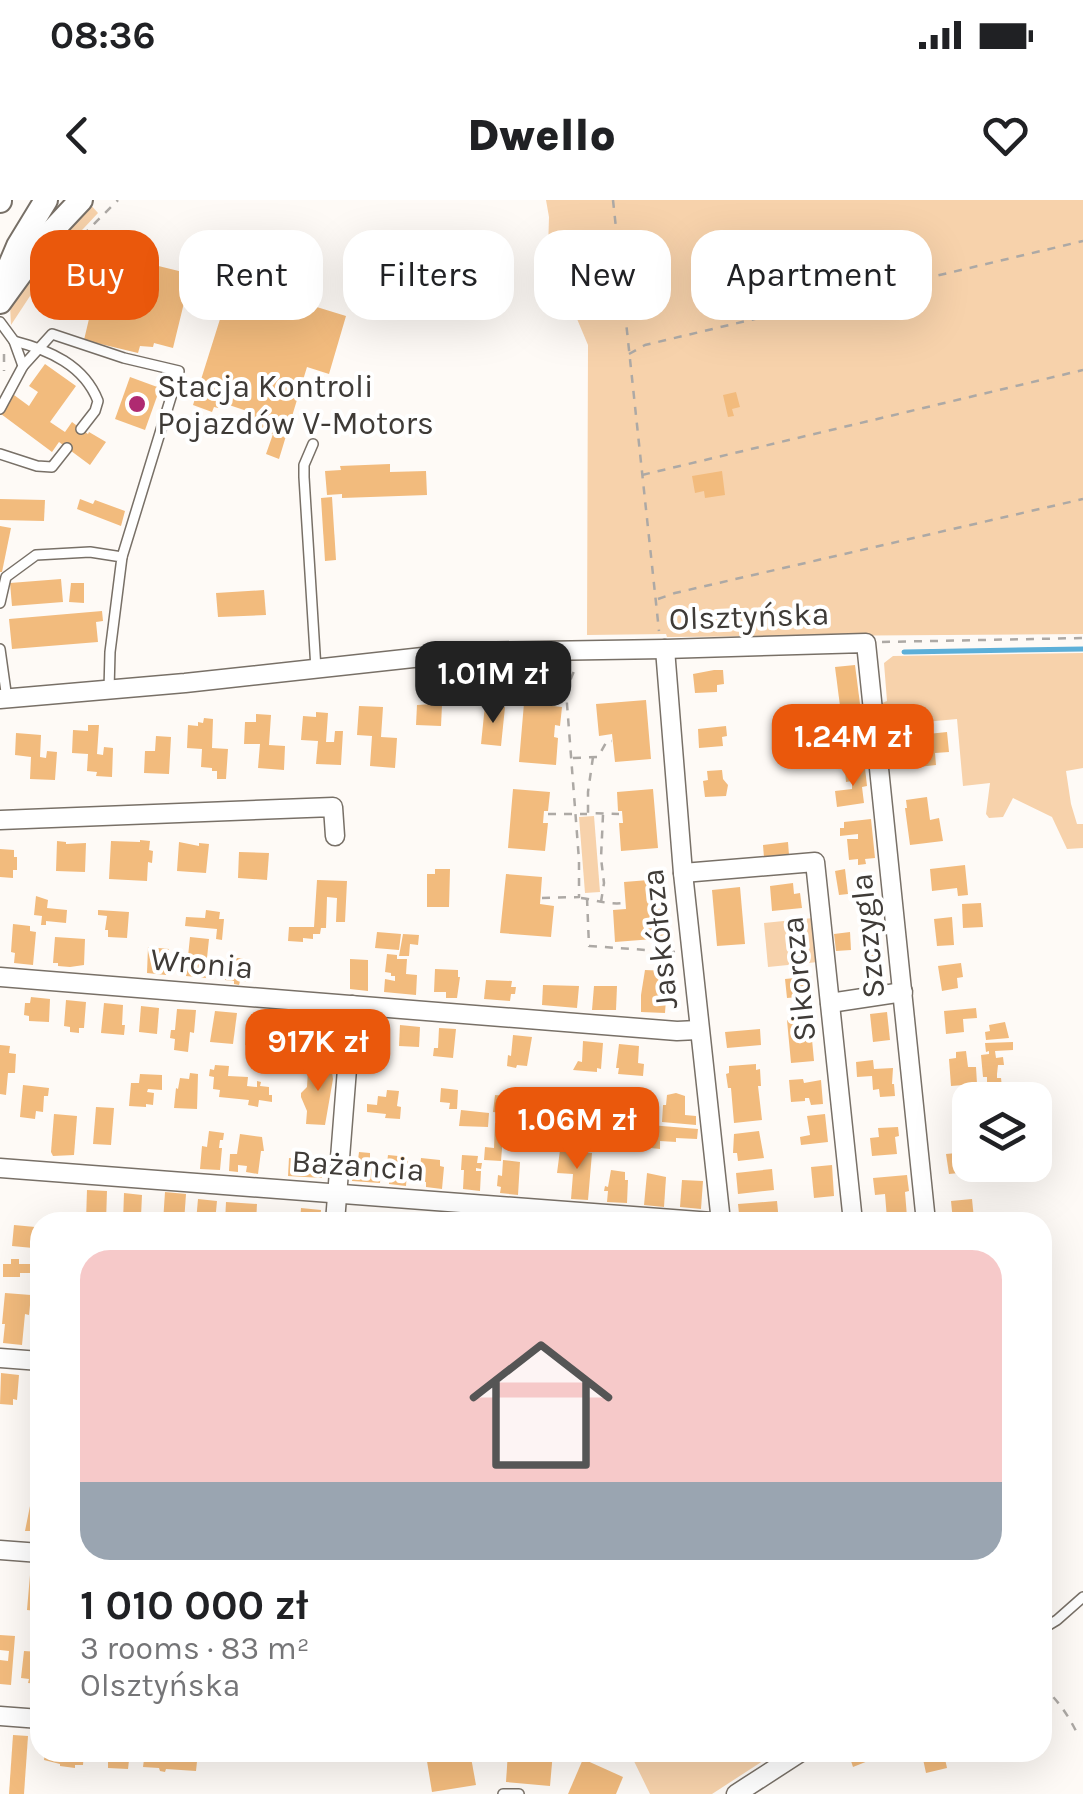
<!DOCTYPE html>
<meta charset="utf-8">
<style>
body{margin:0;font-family:Karla,sans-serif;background:#f2f2f2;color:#202124;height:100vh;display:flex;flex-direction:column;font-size:38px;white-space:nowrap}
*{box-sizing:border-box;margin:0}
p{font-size:32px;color:#757577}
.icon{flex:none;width:55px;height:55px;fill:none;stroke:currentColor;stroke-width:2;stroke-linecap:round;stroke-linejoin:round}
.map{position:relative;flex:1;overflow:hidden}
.drawer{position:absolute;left:30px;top:1012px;width:1022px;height:550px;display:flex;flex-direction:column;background:#fff;border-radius:30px;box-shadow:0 10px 40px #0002}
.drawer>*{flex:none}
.top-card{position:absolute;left:30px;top:30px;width:1025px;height:90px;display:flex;gap:20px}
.controls{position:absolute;left:952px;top:882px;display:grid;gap:20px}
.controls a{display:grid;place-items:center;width:100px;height:100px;border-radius:20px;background:#fff;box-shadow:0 10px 40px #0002;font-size:50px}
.price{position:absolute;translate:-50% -85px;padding:0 22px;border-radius:20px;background:#ea580c;color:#fff;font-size:32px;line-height:65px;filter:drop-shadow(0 2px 5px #0008)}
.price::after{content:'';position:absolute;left:50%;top:60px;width:30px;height:22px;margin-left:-15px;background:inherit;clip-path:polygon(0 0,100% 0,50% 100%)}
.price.selected{background:#222;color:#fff}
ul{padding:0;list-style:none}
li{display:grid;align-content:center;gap:20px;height:530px;padding:0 50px}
li span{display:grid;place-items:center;height:310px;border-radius:30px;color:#555}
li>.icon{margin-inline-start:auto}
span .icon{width:180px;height:180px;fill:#fffc;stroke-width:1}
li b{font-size:42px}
.tag{padding:0 35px;border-radius:30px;background:#fff;box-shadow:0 10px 40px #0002;font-size:35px;line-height:90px}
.tag.selected{background:#ea580c;color:#fff}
.status{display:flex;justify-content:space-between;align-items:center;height:70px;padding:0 50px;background:#fff;direction:ltr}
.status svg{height:28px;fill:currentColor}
header{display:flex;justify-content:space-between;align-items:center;height:130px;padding:0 50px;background:#fff;font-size:45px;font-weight:800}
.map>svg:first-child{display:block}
.green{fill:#f7d2ab}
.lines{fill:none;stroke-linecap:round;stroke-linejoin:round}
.stream{stroke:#5cafd8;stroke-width:5}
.building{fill:#f2bb7d}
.lane-casing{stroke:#787067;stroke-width:12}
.street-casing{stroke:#787067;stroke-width:21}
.secondary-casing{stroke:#787067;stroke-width:26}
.path{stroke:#ada9a5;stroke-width:2.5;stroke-dasharray:8 8;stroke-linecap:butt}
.lane{stroke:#fff;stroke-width:9}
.street{stroke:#fff;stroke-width:18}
.secondary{stroke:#fff;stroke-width:22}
.poi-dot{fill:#af2a71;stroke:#fff;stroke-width:4}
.labels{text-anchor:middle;stroke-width:8;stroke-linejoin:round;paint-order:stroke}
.poi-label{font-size:32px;fill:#3f3b37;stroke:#fff;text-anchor:start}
.street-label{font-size:32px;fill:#3f3b37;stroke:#fff}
</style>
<div class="status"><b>08:36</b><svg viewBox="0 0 49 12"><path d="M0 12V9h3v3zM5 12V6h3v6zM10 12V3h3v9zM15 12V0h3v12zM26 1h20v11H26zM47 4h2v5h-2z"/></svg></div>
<header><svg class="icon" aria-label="back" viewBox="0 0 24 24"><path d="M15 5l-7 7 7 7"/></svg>Dwello<svg class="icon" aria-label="heart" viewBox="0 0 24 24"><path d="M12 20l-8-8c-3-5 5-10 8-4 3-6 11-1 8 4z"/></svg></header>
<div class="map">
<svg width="1083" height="1594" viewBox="0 0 1083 1594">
<rect width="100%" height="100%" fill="#fefaf6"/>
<g class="green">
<path d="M546 0H1083V434L667 437 666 434 587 435 588 145 548 50 549 17Z"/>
<path d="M89 3 98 13 53 61 11 125 10 105 51 46Z"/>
<path d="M1083 453V568L1066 571 1071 604 1077 624H1083V648L1067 649 1052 617 1013 598 1003 617 989 618 986 614 990 583 963 586 957 519 882 526 880 504 887 501 884 463 893 456Z"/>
<path d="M594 616 600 692 585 693 579 617Z"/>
<path d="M813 718 818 762 768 767 764 723Z"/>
<path d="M765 1552 766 1559 712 1594H650L631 1555 624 1553Z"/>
</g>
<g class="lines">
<path class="stream" d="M904 452 1083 449"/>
</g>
<g class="building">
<path d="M130 59 191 74 173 148 154 143 153 147 140 146 138 153 84 140 97 85Z"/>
<path d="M232 81 346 116 329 174 307 167 279 259 266 254 273 234 248 226 253 213 220 202 218 208 214 207 212 212 193 205Z"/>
<path d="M45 164 76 186 50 222 65 232 72 222 88 234 89 232 106 242 90 265 59 242 52 252 1 214 14 195 29 206 38 192 29 186Z"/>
<path d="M130 177 160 188 145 230 115 219Z"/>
<path d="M736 192 740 207 732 209 734 216 728 217 723 195Z"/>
<path d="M390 264V272L426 271 427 295 342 298V294L327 295 325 271 341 270 340 266Z"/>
<path d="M722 271 725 295 705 298 704 291 695 293 692 276Z"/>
<path d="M332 297 336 360 325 361 321 298Z"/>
<path d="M0 299 45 300 44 321 0 320Z"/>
<path d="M80 299 93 304 95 300 125 311 121 326 77 309Z"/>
<path d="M0 326 11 328 2 372H0Z"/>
<path d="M61 379 63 402 12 406 10 383Z"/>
<path d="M71 383H84V403L69 402Z"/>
<path d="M264 390 266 415 218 417 216 393Z"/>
<path d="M102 411 103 421 96 422 98 442 12 449 9 419Z"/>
<path d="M855 465 860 504 840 506 835 467Z"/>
<path d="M714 470H723L724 484 717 485V492L695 493 693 474Z"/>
<path d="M646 500 651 559 615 562 612 534 599 536 596 504Z"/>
<path d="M524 503 562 507 560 526 555 525 554 537 558 538 556 565 519 562Z"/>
<path d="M433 504 442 505 441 526 416 525 417 505Z"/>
<path d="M485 505 505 507 501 546 481 544Z"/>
<path d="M359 506 383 507 381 537 397 538 395 568 370 566 372 536 357 535Z"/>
<path d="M821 508 822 527H811V523L795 524 794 517 811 516 810 509Z"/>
<path d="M316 512 328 513 326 542H334L335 531H343L341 565 316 564 318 541 301 540 303 516 316 517Z"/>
<path d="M256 514 271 515 269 545 285 546 284 570 258 568 260 544H244L245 522H256Z"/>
<path d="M204 518 213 519 212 548 228 549 226 579H217V571H212V568L201 567 202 549 187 548 188 525 198 526V522L203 523Z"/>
<path d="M862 524 865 555 859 556V553L844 551 842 526Z"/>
<path d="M88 525H99L97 554 103 555 104 547 113 548 112 577 96 576 97 572 87 571 88 554 72 553 73 530 88 531Z"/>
<path d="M726 526 727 536 722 537 723 546 699 548 698 529Z"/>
<path d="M917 530 918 535 947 532 949 552 935 553 936 565 909 568 910 548 899 549 897 532Z"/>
<path d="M16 533 41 535 40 557 46 558 47 551 57 552 55 580 30 579 31 557 15 555Z"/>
<path d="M156 536 171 537 169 574 144 573 145 551H155Z"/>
<path d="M865 568 867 586 862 587 864 603 837 607 835 591 852 589V581L846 582 845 570Z"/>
<path d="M722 570 723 579 728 585 726 596 705 597 703 581 708 580 707 571Z"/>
<path d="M513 589 550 592 548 611H544L543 623H548L545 651 508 648Z"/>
<path d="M653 589 658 648 621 651 619 623H623L622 611H618L617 592Z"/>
<path d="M927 597 930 620 939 618 943 641 910 645 905 608H907L906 600Z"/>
<path d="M871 619 875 658 865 659 866 664 858 665V659L849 660 847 639H858V634L840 636V628H844V622Z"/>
<path d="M140 640 150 641 149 650 153 651 152 663 148 662 147 681 109 679 111 641 140 642Z"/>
<path d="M57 641 66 642V644L86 643 85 672 56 671Z"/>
<path d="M179 642 199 646V643L209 644 206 673 177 671Z"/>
<path d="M788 642 789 655 764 658 763 645Z"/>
<path d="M0 649 14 650V657H17V670H13V678L0 677Z"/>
<path d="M239 652 269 653 267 680 238 678Z"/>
<path d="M965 665 968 695 958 696 957 688 932 691 930 669Z"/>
<path d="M435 669H450L449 707H427V674H435Z"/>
<path d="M845 669 848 694 839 695 835 671Z"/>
<path d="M506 674 542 677 540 704 554 706 551 737 500 733Z"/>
<path d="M661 679 666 738 615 742 613 710 626 709 624 682Z"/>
<path d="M317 680 347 681 345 722H336L337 698 327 697 326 728H321L320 734H313V739L303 738V742L288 741 289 727H314Z"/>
<path d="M793 683 794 694 800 693 802 708 772 711 770 686Z"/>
<path d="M740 687 745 744 717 746 712 690Z"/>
<path d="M874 687 877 714 869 715 868 710 859 711 857 688Z"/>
<path d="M36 696 48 700 47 708 67 710 66 723 46 721V725H41L42 716 34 715Z"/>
<path d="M981 703 983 727 963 728 962 704Z"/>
<path d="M98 710 129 712 127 738 108 737V730H105L107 716 98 715Z"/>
<path d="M206 710 220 712 219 719H224L222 740 216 739 217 729 185 726 186 717 205 718Z"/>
<path d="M952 717 954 745 937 746 934 719Z"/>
<path d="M13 724 30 726V731L36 732 33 765 14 763 15 753 11 752Z"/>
<path d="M377 732 401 734 399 750 375 748Z"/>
<path d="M850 732 851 750 836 751 834 734Z"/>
<path d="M403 734 419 735 418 745 410 744 409 756H399Z"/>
<path d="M55 737 85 739 84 765 70 767 58 766V763H53Z"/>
<path d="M190 737 209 739 207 758 212 759 211 772 207 771 206 778 186 776Z"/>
<path d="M148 747 169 749 166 775 147 773Z"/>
<path d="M881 751 884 776 866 778 863 753Z"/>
<path d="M387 754 397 755V759H407L406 774 417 775 416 795 384 792 385 779 395 781V776H391V773L385 772Z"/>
<path d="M227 757 248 759 247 770H250V778L246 777V782L240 781 239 785 234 784V781L225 780Z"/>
<path d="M350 759 368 760V791L350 789Z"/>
<path d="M961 763 963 777 957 778 958 788 942 791 938 766Z"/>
<path d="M435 769 458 770V777H460L457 798H446V792H434Z"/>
<path d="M645 770 668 771 665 813 641 812V795Z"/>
<path d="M809 770 811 796 787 798 785 779 795 778 794 771Z"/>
<path d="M486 780 512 781 511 787H516L515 794H511L510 801 484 799Z"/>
<path d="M543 785 579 786 577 808 542 805Z"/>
<path d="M594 786H617L616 810H592Z"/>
<path d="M31 797 50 799 49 822 29 821V816L24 815 25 803H30Z"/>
<path d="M66 800 86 802 84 828H79V833L70 832V827L64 826Z"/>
<path d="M104 803 123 805 122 825H125L124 835 101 833Z"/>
<path d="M141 806 159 808 157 834 139 832Z"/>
<path d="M976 808 977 818 963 819 964 832 946 834 944 811Z"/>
<path d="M177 809 196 810 194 833 190 832 188 852 174 850 175 839 170 838 171 830H175Z"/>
<path d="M215 811 237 813 233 844 210 842Z"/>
<path d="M887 812 890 840 873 842 870 814Z"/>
<path d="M251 814 270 815 268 837H272L270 849 245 845 246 835H249Z"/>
<path d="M810 818 814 861 791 863 787 820Z"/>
<path d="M310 819 333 821 331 840 308 838Z"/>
<path d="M1005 822 1009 838 986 840 985 832 990 831 989 825Z"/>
<path d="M367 824 387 825 382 868 364 867Z"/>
<path d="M400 825 420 827 419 847 399 846Z"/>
<path d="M439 828 456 829 453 858 433 856 434 848H438Z"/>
<path d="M760 829 761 845 727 848 725 832Z"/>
<path d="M513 835 532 837 527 866 517 865 516 868 507 866 508 855 511 856Z"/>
<path d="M583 841 603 843 601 869 597 868V872L573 870 578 861 582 862Z"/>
<path d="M1013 842V850L995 851 996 858 1003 857 1004 865H998L997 874V878H1001L1002 887 987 889V877H983L981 855 989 854V851L986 852 985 843Z"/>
<path d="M619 844 639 846 638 863 644 864 643 876 618 874 619 868H616Z"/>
<path d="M0 845 10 846 9 853 16 854 15 873H8L6 895 0 894Z"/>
<path d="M966 851 968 867H976L977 884 951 886 949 859 956 858V852Z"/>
<path d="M873 860 874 869 893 868 892 884H894L895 896 880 897 879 889 873 890 872 876 857 877 856 862Z"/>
<path d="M313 863 329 864V872H332L333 879 325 925 306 924 307 911 301 897V893L307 887 308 870H312Z"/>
<path d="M756 864V870L760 869 761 886H758L762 920 734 923 731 888H728L726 874 729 873V866Z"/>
<path d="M215 865 229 866 228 876 248 877 247 886 257 887V881L261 882 260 886 269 887V895H272V902L259 900 258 907 248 905 249 900 219 897 220 890 213 889 214 877 209 876 210 869 214 870Z"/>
<path d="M190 873 198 874 197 909 174 908 176 888 178 889 180 878 189 879Z"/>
<path d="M140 874 162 875V890L148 889 147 892 154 893 153 905 146 904V907L129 906 131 883H139Z"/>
<path d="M803 879 804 883 821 880 823 904 811 905 809 898H805V901L791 902 789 880Z"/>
<path d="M23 885 49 888 48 896H44L43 912 36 911 35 919 20 917Z"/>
<path d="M441 888 458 890 457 909H449L450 903 440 902Z"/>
<path d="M387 890 399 891 397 906 401 907 400 919 385 918 386 914 367 912V904L377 905 378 896 386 897Z"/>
<path d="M676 893 685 896V915L696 916V925L662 922 663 905H666L667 895Z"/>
<path d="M495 895 520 897 519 909 504 907 503 913 493 912Z"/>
<path d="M970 905V923L955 925 954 906Z"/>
<path d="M96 907 114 908 111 945 93 944Z"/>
<path d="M461 910 489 913 488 927 459 926Z"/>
<path d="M54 914 77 916 74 955 53 956 51 952Z"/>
<path d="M825 914 828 942 801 945 800 937 810 935 807 916Z"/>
<path d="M495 923 504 924 501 961 484 960 485 947 494 948Z"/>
<path d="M626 923 698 929 697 939 676 938V942L660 941V949L632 946 633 944 625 943Z"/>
<path d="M898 927 899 936 895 937 897 954 872 956 870 938 879 937 878 928Z"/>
<path d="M209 931 224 933 223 940H220L219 948H222L220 970 200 969 202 946 207 947Z"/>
<path d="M759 931 764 958 738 961 737 953H733L734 934Z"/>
<path d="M240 934 262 937 264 951H261L258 974 246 972 247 966 238 965V972L229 971 230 954H237Z"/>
<path d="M560 950 592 953 588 1000 571 999 573 974 557 973Z"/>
<path d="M359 952 370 953V962H373V967L381 968 380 983 352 981 354 960H358Z"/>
<path d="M967 952 969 972 949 974 946 954Z"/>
<path d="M388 955 408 957 406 986 389 984 391 963H387Z"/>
<path d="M462 955 478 956 477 963H482L481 969 476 968V971H481L480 991 463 989 464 970H461Z"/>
<path d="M289 958 324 962 322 978 288 976Z"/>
<path d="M421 958 440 960V966L444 967 442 989 426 987V982L419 981Z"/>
<path d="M503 960 520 962 518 995 500 993 501 987 497 986 498 975 502 976Z"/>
<path d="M832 965 834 996 814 998 811 967Z"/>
<path d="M772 969 774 990 738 994 736 973Z"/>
<path d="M611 970 625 972V980H628L627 1003 607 1002 608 991H604L605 986 608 987Z"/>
<path d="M647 973 666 977 664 1007 644 1005Z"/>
<path d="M907 975 909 991 905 992 907 1017 887 1019 885 994 875 995 873 978Z"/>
<path d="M682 980 703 981 701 1009 680 1007Z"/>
<path d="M87 990 107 991 106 1022 86 1021Z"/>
<path d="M165 992 186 994 184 1022H163Z"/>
<path d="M124 993 142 995 141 1016H132V1022H123Z"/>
<path d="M198 999 217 1001 215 1022H196Z"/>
<path d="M972 999 974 1019 953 1021 951 1001Z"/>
<path d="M777 1001 779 1022H744L743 1013 739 1014 738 1004Z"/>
<path d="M226 1002 257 1004 256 1022H225Z"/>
<path d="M301 1008 321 1010 320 1022H300Z"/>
<path d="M14 1025 35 1027 33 1048 12 1046Z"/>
<path d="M11 1059H19V1064H33V1073H20V1077H3V1064H11Z"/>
<path d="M5 1093 31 1095 29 1115 25 1114 22 1145 3 1143 5 1124H2Z"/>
<path d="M1 1173 19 1175 17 1200 13 1199V1205L0 1204Z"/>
<path d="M1050 1174 1052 1207 1042 1208V1175Z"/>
<path d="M31 1301 40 1302V1334H35V1331H25Z"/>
<path d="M30 1375H40V1418H35L36 1411 27 1410Z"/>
<path d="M0 1435 15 1436 11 1485 0 1484V1460L8 1461 9 1451 0 1450Z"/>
<path d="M24 1451 40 1452V1479L38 1484 28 1483 29 1479 21 1478Z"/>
<path d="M13 1535 28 1536 24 1594H9Z"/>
<path d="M45 1552H84L83 1565H75V1568L60 1566V1564L44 1560Z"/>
<path d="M108 1552H130L128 1569 108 1568Z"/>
<path d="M145 1552H198L196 1571 166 1569 165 1572 160 1571 159 1568 143 1567Z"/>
<path d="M442 1552H470L476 1585 432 1592 426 1555Z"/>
<path d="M508 1552H553L550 1586 506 1582Z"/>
<path d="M848 1552H888V1553L853 1567Z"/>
<path d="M944 1554 947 1568 926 1573 923 1559Z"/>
<path d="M583 1559 623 1577 616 1594H568Z"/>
</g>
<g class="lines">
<g class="lane-casing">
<g id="lane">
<path d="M0 122 14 141 23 166"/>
<path d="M14 141C49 150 84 165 98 201L95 211 81 229"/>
<path d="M0 209 23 166 52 134 124 158 179 171 122 357"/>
<path d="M313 244 304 265V277L316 469"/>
<path d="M0 254 37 266 52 267 67 248"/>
<path d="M0 403 6 377 36 355 90 352 122 357 110 452 109 490"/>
<path d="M0 449 7 499"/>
<path d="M1042 1429 1057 1420 1083 1397"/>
<path d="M503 1594H519"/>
</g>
</g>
<g class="street-casing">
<g id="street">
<path d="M665 449 683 673 721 1022"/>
<path d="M0 499 185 483 468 452 665 449 866 443 926 1022"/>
<path d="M0 620 333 607 335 636"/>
<path d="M683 673 815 662 853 1022"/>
<path d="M0 777 677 831 698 830"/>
<path d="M830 803 903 792"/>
<path d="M0 968 712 1022"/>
<path d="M335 1022 352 805"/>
<path d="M0 1158 40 1161"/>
<path d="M0 1350 40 1353"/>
<path d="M0 1516 40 1519"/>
<path d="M736 1594 801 1552"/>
</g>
</g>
<g class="secondary-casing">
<g id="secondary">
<path d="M0 1V0"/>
<path d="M4 79 18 46 46 0"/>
<path d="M0 102 50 33 81 0"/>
</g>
</g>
<g class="path">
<path d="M613 0 659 431"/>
<path d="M33 98 67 51 118 0"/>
<path d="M4 154V171"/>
<path d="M629 154 645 145 1083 41"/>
<path d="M642 275 1083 170"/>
<path d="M658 399 675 393 1083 299"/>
<path d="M882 442 1083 438"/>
<path d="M593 557 588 592V613L619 614"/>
<path d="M573 558 598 557 607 541H612"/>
<path d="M548 614H587"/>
<path d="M542 698 579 697V660L566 491 576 466"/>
<path d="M581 698C596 700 609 705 624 703"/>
<path d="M587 698 589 746 675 752"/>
<path d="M601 702 604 683 601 658 603 615"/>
<path d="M1042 1486C1058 1500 1068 1515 1077 1533"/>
</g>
<use href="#lane" class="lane"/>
<use href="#street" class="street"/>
<use href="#secondary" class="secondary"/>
</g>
<circle class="poi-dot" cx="137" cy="204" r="10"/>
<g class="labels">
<g class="poi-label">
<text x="157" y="197">Stacja Kontroli<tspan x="157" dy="37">Pojazdów V-Motors</tspan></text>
</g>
<g class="street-label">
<text transform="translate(749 416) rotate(-2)" y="11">Olsztyńska</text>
<text transform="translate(867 736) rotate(-96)" y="11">Szczygla</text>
<text transform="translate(659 739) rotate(-96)" y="11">Jaskółcza</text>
<text transform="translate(202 763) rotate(5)" y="11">Wronia</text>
<text transform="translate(798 779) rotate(-96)" y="11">Sikorcza</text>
<text transform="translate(358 965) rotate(4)" y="11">Bażancia</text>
</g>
</g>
</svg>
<div class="controls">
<a><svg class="icon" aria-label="layers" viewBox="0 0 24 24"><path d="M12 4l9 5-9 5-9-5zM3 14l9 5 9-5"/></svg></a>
</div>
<b class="price selected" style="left:493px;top:526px">1.01M zł</b>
<b class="price" style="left:853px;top:589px">1.24M zł</b>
<b class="price" style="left:318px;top:894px">917K zł</b>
<b class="price" style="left:577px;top:972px">1.06M zł</b>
<div class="top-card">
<a class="tag selected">Buy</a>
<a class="tag">Rent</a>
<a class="tag">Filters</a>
<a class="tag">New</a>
<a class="tag">Apartment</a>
</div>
<section class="drawer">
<ul>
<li><span style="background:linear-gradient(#f6c9c9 75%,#9aa5b1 0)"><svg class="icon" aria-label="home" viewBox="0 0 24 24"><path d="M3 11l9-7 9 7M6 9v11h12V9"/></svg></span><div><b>1 010 000 zł</b><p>3 rooms · 83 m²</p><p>Olsztyńska</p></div></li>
</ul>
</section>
</div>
